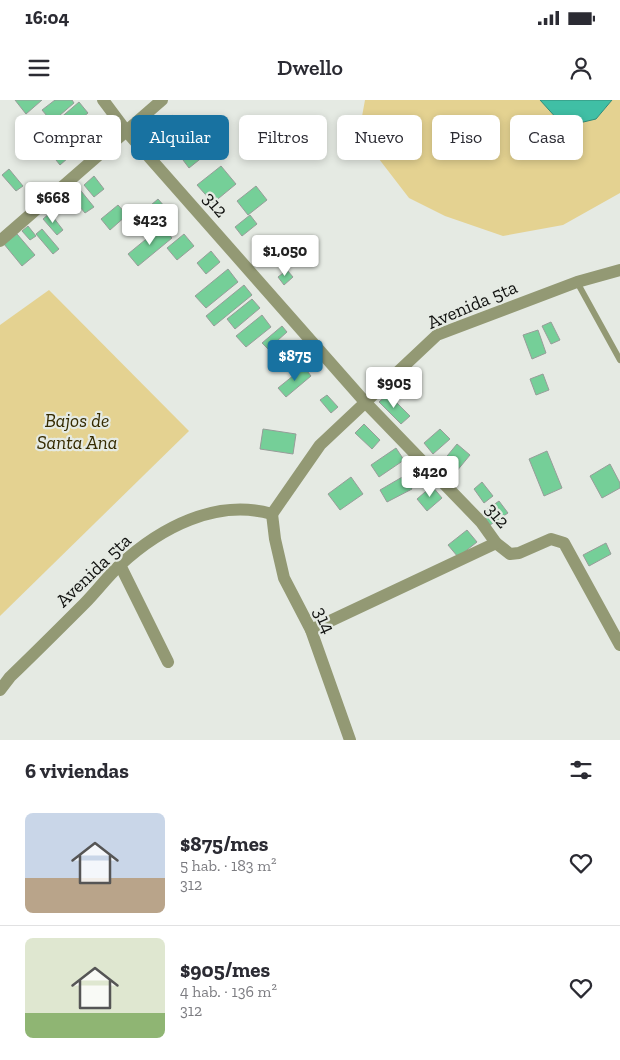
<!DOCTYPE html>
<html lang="es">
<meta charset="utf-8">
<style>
body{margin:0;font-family:"Zilla Slab",serif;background:#f2f2f3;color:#2b2b33;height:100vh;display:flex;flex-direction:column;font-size:19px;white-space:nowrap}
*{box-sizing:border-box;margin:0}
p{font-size:16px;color:#7c7c81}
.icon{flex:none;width:28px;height:28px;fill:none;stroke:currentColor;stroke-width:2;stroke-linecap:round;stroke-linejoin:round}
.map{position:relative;height:640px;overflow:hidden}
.details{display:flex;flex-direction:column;background:#fff;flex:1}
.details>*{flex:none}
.banner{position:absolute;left:15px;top:15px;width:590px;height:45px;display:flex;gap:10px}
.price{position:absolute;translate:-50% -42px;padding:0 11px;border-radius:5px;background:#fff;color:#222;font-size:16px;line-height:32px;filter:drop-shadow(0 1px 2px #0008)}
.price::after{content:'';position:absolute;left:50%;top:30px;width:15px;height:11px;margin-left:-8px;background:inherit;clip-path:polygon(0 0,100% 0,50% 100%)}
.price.active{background:#1872a1;color:#fff}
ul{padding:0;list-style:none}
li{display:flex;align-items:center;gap:15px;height:125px;padding:0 25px}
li+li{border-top:1px solid #e1e1e2}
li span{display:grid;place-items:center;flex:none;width:140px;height:100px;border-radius:8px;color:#555}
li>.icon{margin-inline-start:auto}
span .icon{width:60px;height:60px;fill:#fffc;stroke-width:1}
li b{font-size:21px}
h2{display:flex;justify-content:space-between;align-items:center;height:60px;padding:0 25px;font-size:21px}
.tag{padding:0 18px;border-radius:8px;background:#fff;box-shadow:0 2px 8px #0003;font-size:18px;line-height:45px}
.tag.active{background:#1872a1;color:#fff}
.status{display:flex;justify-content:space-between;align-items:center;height:35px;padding:0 25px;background:#fff;direction:ltr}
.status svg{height:14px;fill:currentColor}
header{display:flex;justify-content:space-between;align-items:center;height:65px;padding:0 25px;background:#fff;font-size:22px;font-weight:600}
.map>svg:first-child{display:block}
.green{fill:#e4d291}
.water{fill:#40bfa5;stroke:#328b78}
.building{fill:#75cf98;stroke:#979d99}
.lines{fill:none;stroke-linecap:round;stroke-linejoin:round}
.lane{stroke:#939974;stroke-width:6}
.street{stroke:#939974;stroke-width:12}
.labels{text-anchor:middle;stroke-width:4.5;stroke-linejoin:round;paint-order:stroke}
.street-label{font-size:19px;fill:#111210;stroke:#e5eae3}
.park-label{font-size:19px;font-style:italic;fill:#342a00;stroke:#e5eae3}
</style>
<div class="status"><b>16:04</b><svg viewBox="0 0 49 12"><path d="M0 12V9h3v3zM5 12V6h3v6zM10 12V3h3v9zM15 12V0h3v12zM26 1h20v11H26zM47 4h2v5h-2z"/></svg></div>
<header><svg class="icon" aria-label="menu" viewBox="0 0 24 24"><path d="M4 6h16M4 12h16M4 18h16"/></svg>Dwello<svg class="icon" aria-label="person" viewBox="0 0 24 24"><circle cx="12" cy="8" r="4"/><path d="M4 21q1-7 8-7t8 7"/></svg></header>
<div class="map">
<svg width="620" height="640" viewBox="0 0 620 640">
<rect width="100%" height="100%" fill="#e5eae3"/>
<g class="green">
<path d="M365 0H540L559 21 596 19 612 0H620V93L563 125 503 136 445 116 409 98 359 33Z"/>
<path d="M49 190 189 331 0 516V225Z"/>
</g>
<path class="water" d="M540 0H612L596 19 575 24 559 21Z"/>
<g class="building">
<path d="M15 0H42L26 14Z"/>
<path d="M55 0H72L74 3 52 22 42 10Z"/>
<path d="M79 2 88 13 67 30 58 20Z"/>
<path d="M173 15 186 32 170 45 157 29Z"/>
<path d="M90 16 99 26 82 41 73 30Z"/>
<path d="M64 37 76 51 60 65 48 50Z"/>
<path d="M194 44 204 56 189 68 180 56Z"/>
<path d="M221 66 236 84 213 103 197 85Z"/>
<path d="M9 69 23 86 16 91 2 75Z"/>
<path d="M94 76 104 89 94 97 84 85Z"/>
<path d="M77 86 94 107 85 113 68 92Z"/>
<path d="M256 86 267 100 248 115 237 101Z"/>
<path d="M158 99 171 114 148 133 136 118Z"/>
<path d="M118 105 127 115 110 130 101 119Z"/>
<path d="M50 113 63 130 57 135 43 119Z"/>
<path d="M250 115 257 124 242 136 235 127Z"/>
<path d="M28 126 36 136 30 140 22 131Z"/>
<path d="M162 126 172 138 138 166 128 154Z"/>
<path d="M42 129 59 149 53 154 36 134Z"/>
<path d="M17 134 35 155 22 166 4 144Z"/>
<path d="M184 134 194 146 177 160 167 148Z"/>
<path d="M287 137 294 146 269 166 262 157Z"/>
<path d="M211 151 220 162 206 174 197 163Z"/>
<path d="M228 169 238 182 206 208 195 196Z"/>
<path d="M287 170 293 177 284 185 278 177Z"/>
<path d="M244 185 252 195 214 226 206 216Z"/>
<path d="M252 199 260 208 235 229 227 219Z"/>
<path d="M262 215 271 227 246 247 236 236Z"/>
<path d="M551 222 560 240 551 244 542 226Z"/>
<path d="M282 226 287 232 268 249 262 243Z"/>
<path d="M538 230 546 253 532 259 523 235Z"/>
<path d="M304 267 311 276 286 297 278 288Z"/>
<path d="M543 274 549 290 536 295 530 279Z"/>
<path d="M388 294 410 316 401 324 379 302Z"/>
<path d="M327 295 338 307 331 313 320 300Z"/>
<path d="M364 324 380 340 372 349 355 333Z"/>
<path d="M263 329 296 334 293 354 260 349Z"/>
<path d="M440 329 450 339 433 354 424 343Z"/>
<path d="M457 344 470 355 456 372 443 361Z"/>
<path d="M396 348 404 360 379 377 371 365Z"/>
<path d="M547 351 562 388 544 396 529 359Z"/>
<path d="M610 364 620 383V388L602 398 590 376Z"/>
<path d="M404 376 412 389 387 402 380 390Z"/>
<path d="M351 377 363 394 340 410 328 394Z"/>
<path d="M482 382 493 396 484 403 474 389Z"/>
<path d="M432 386 442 398 427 411 417 399Z"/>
<path d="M499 401 508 413 490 425 482 413Z"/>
<path d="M467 430 477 442 458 457 448 445Z"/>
<path d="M606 443 611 454 589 466 583 455Z"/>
</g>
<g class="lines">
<path class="lane" d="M577 182 620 260"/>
<g class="street">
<path d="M103 0 127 32 365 302 481 422 496 443 510 454 519 453 551 439 564 443 620 545"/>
<path d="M0 141 162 0"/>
<path d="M272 414 320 345 437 235 577 182 620 170"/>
<path d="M272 414 275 439 284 478 311 530 350 640"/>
<path d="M120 465 168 562"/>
<path d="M311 530 496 443"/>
<path d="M0 590 10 577C35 553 59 529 84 504 96 492 107 477 120 465 160 428 216 398 272 414"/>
</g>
</g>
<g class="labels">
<g class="street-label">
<text transform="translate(216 104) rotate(49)" y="7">312</text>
<text transform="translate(472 204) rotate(-23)" y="7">Avenida 5ta</text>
<text transform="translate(498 415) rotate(50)" y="7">312</text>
<text transform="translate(93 470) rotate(-44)" y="7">Avenida 5ta</text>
<text transform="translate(325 520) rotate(66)" y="7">314</text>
</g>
<g class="park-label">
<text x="77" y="327">Bajos de<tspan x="77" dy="22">Santa Ana</tspan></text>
</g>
</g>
</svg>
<b class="price" style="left:53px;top:124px">$668</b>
<b class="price" style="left:150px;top:146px">$423</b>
<b class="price" style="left:285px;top:177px">$1,050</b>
<b class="price active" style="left:295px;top:282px">$875</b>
<b class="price" style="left:394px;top:309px">$905</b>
<b class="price" style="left:430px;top:398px">$420</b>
<div class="banner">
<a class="tag">Comprar</a>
<a class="tag active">Alquilar</a>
<a class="tag">Filtros</a>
<a class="tag">Nuevo</a>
<a class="tag">Piso</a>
<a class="tag">Casa</a>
</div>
</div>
<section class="details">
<h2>6 viviendas<svg class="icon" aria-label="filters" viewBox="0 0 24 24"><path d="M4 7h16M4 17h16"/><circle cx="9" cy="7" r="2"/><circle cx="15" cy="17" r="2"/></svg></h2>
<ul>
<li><span style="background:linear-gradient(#c9d6e8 65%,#b9a48a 0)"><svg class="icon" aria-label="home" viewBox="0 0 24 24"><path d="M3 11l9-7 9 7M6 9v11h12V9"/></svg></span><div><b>$875/mes</b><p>5 hab. · 183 m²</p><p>312</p></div><svg class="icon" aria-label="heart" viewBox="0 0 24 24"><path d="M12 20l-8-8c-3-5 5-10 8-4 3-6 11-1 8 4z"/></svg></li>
<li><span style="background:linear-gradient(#dfe7d0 75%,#8fb573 0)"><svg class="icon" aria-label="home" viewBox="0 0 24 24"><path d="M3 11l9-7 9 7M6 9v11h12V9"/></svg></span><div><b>$905/mes</b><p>4 hab. · 136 m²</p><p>312</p></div><svg class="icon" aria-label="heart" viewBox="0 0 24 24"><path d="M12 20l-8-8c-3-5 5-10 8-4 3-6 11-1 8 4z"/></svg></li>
</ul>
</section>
